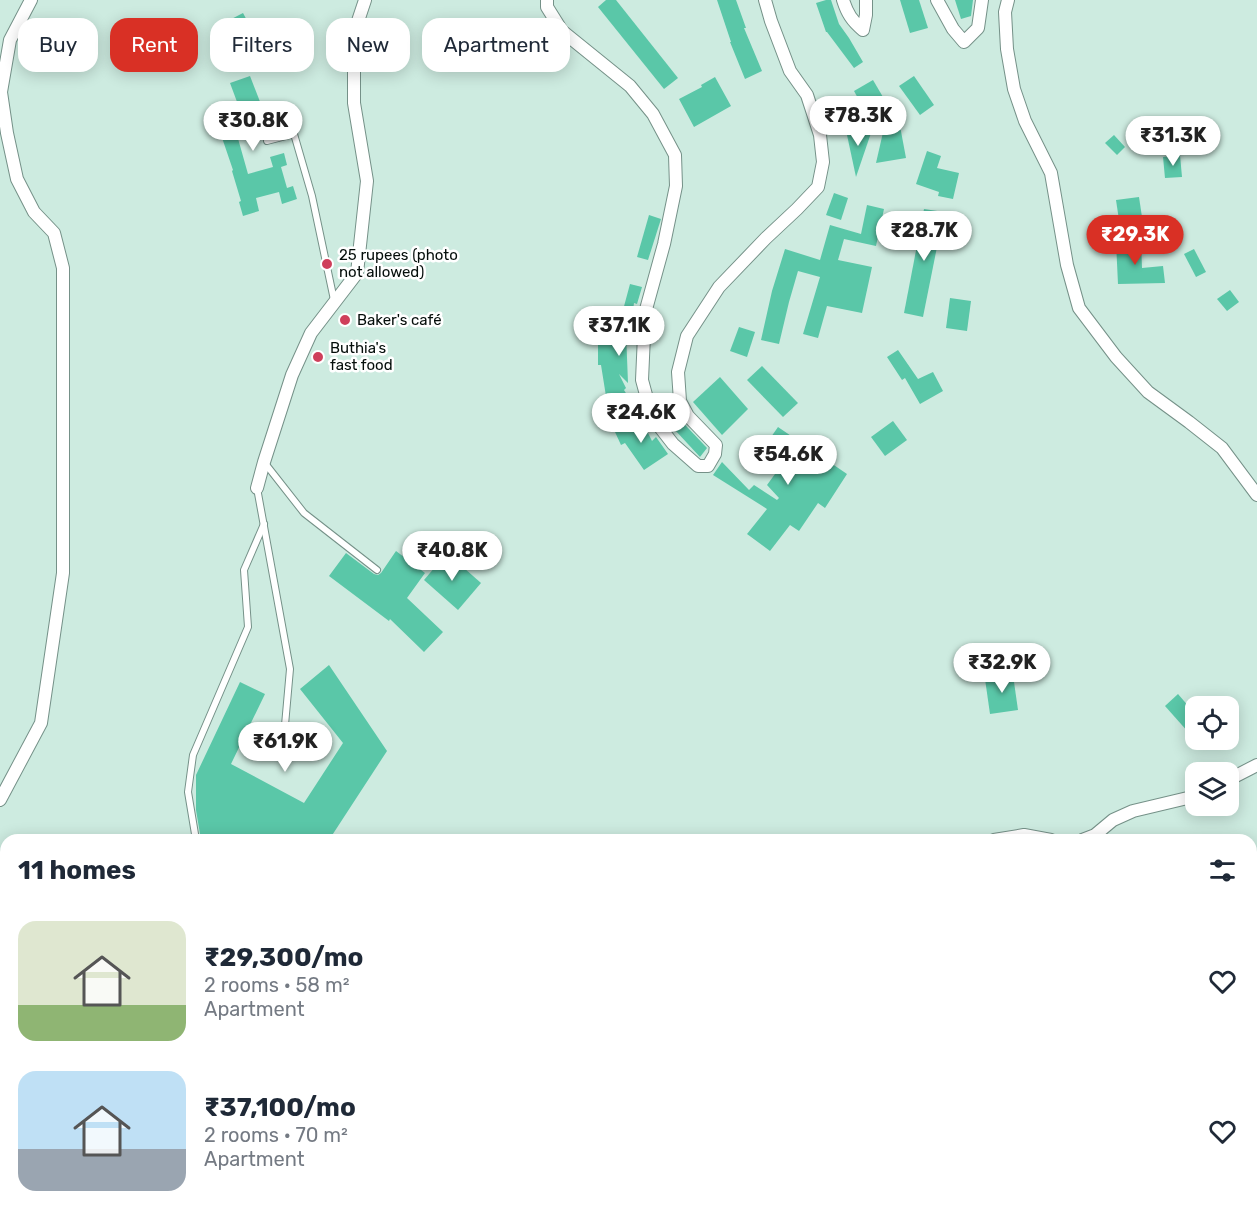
<!DOCTYPE html>
<meta charset="utf-8">
<style>
body{margin:0;font-family:Rubik,sans-serif;background:#f2f2f3;color:#1f2937;height:100vh;display:flex;flex-direction:column;font-size:22px;white-space:nowrap}
*{box-sizing:border-box;margin:0}
p{font-size:20px;color:#747a83}
.icon{flex:none;width:33px;height:33px;fill:none;stroke:currentColor;stroke-width:2;stroke-linecap:round;stroke-linejoin:round}
.map{position:relative;flex:1;overflow:hidden}
.sheet{position:absolute;left:0px;top:834px;width:1257px;height:384px;display:flex;flex-direction:column;background:#fff;border-radius:18px 18px 0 0;box-shadow:0 3px 15px #0003}
.sheet>*{flex:none}
.banner{position:absolute;left:18px;top:18px;width:600px;height:54px;display:flex;gap:12px}
.fabs{position:absolute;left:1185px;top:696px;display:grid;gap:12px}
.fabs a{display:grid;place-items:center;width:54px;height:54px;border-radius:12px;background:#fff;box-shadow:0 3px 15px #0003;font-size:30px}
.price{position:absolute;translate:-50% -51px;padding:0 14px;border-radius:21px;background:#fff;color:#222;font-size:20px;line-height:39px;filter:drop-shadow(0 2px 3px #0008)}
.price::after{content:'';position:absolute;left:50%;top:36px;width:18px;height:14px;margin-left:-9px;background:inherit;clip-path:polygon(0 0,100% 0,50% 100%)}
.price.selected{background:#d93025;color:#fff}
ul{padding:0;list-style:none}
li{display:flex;align-items:center;gap:18px;height:150px;padding:0 18px}
li span{display:grid;place-items:center;flex:none;width:168px;height:120px;border-radius:18px;color:#555}
li>.icon{margin-inline-start:auto}
span .icon{width:72px;height:72px;fill:#fffc;stroke-width:1}
li b{font-size:26px}
h2{display:flex;justify-content:space-between;align-items:center;height:72px;padding:0 18px;font-size:26px}
.pill{padding:0 21px;border-radius:18px;background:#fff;box-shadow:0 3px 15px #0003;font-size:21px;line-height:54px}
.pill.selected{background:#d93025;color:#fff}
.map>svg:first-child{display:block}
.building{fill:#5ac7a8}
.lines{fill:none;stroke-linecap:round;stroke-linejoin:round}
.lane-casing{stroke:#759188;stroke-width:8}
.street-casing{stroke:#759188;stroke-width:14}
.lane{stroke:#fff;stroke-width:6}
.street{stroke:#fff;stroke-width:12}
.poi-dot{fill:#cf3f5b;stroke:#fff;stroke-width:2}
.labels{text-anchor:middle;stroke-width:5;stroke-linejoin:round;paint-order:stroke}
.poi-label{font-size:15px;fill:#050e0b;stroke:#fff;text-anchor:start}
</style>
<div class="map">
<svg width="1257" height="1218" viewBox="0 0 1257 1218">
<rect width="100%" height="100%" fill="#cdebe0"/>
<g class="building">
<path d="M606 0H616L678 78 664 89 598 7Z"/>
<path d="M717 0H736L746 28H744L762 71 745 79 730 42H731Z"/>
<path d="M826 0H831L839 24 849 38 863 62 854 68 827 32H826L816 3Z"/>
<path d="M900 0H919L928 28 910 33Z"/>
<path d="M955 0H973L971 16 961 19Z"/>
<path d="M243 13 251 28 224 42 216 27Z"/>
<path d="M250 76 269 125 237 135 248 174 273 167 270 157 284 153 287 165 281 167 287 188 293 186 297 199 282 204 279 192 256 198 259 211 243 216 239 202 241 201 232 171 233 170 218 126 243 118 230 83Z"/>
<path d="M914 76 934 105 920 115 899 86Z"/>
<path d="M715 77 731 106 694 127 679 99 702 87 701 85Z"/>
<path d="M873 80 890 109 870 120 854 91Z"/>
<path d="M900 126 906 158 876 163 884 128Z"/>
<path d="M872 130 856 177 847 135Z"/>
<path d="M1114 135 1125 147 1117 155 1105 143Z"/>
<path d="M927 151 941 156 937 168 959 173 953 199 938 196 939 192 916 184Z"/>
<path d="M1180 155 1182 177 1165 178 1163 157Z"/>
<path d="M834 193 848 198 841 220 826 215Z"/>
<path d="M1139 197 1142 217 1119 220 1116 200Z"/>
<path d="M867 205 884 209 876 246 844 239 838 260 872 267 862 313 827 306 818 338 803 334 820 277 798 271 789 302 779 344 761 340 772 291 785 249 820 260 830 225 861 234Z"/>
<path d="M924 209 944 212 923 317 904 313Z"/>
<path d="M649 215 661 219 648 260 637 257Z"/>
<path d="M1141 241 1142 268 1163 266 1165 283 1118 284 1116 242Z"/>
<path d="M1194 249 1206 272 1196 277 1184 254Z"/>
<path d="M630 284 642 287 637 304 634 303 630 333 626 332 628 383 619 374 626 388 624 390 637 411 609 415 601 365H598V345H611L616 309 623 310Z"/>
<path d="M1230 290 1239 302 1227 311 1217 299Z"/>
<path d="M950 298 971 301 967 331 946 328Z"/>
<path d="M739 327 755 332 747 357 730 351Z"/>
<path d="M898 350 918 379 933 372 943 391 920 404 905 378 902 380 887 357Z"/>
<path d="M762 366 798 403 783 417 747 380Z"/>
<path d="M720 377 748 409 722 435 693 402Z"/>
<path d="M670 409 707 448 700 457 662 416Z"/>
<path d="M641 419 652 441 656 437 668 454 644 470 625 443 621 445 615 432Z"/>
<path d="M893 421 907 440 885 456 871 437Z"/>
<path d="M778 427 847 474 825 508 818 503 799 531 790 525 770 551 747 534 767 509 713 475 722 462 749 490 754 485 777 500 779 498 767 485 775 474 755 460Z"/>
<path d="M396 551 425 573 407 598 443 632 424 652 390 619 389 621 329 576 346 553 374 574 378 575 381 573Z"/>
<path d="M447 553 481 583 458 610 424 580Z"/>
<path d="M329 665 387 751 329 840H201L196 810V775L240 682 265 694 231 764 304 803 343 743 300 689Z"/>
<path d="M1013 675 1018 710 990 714 985 679Z"/>
<path d="M1178 694 1196 715V727L1189 733 1165 706Z"/>
</g>
<g class="lines">
<g class="lane-casing">
<g id="lane">
<path d="M267 141 294 134 312 196 334 300"/>
<path d="M264 462 304 513 377 570"/>
<path d="M257 488 290 669 285 725"/>
<path d="M196 840 188 792 193 755 248 627 244 570 264 524"/>
</g>
</g>
<g class="street-casing">
<g id="street">
<path d="M547 0V7L562 31 630 86 653 114 675 155 676 186 664 244 645 313 642 380 652 417 673 444 698 466H708L715 454 716 445 688 416 680 401 678 372 687 336 719 287 766 238 797 209 818 187 823 162 820 135 807 95 790 71 771 21 765 0"/>
<path d="M843 0C847 13 852 21 863 30L866 15V0"/>
<path d="M937 0 953 29 964 42 978 28 982 0"/>
<path d="M1008 0 1005 12 1007 49 1014 89 1025 121 1051 173 1067 265 1079 308 1116 357 1148 392 1189 422 1222 448 1257 495"/>
<path d="M257 488 264 462 292 375 311 333 357 273 367 181 354 103V33L365 0"/>
<path d="M1228 780 1257 765"/>
<path d="M0 800 41 723 63 573V268L54 233 34 212 17 179 7 133 1 92 10 40 31 0"/>
<path d="M994 840 1024 835 1051 840"/>
<path d="M1082 840 1095 835 1113 820 1133 811 1196 796"/>
<path d="M938 1212 942 1218"/>
</g>
</g>
<use href="#lane" class="lane"/>
<use href="#street" class="street"/>
</g>
<g class="poi-dot">
<circle cx="327" cy="264" r="6"/>
<circle cx="345" cy="320" r="6"/>
<circle cx="318" cy="357" r="6"/>
</g>
<g class="labels">
<g class="poi-label">
<text x="339" y="260">25 rupees (photo<tspan x="339" dy="17">not allowed)</tspan></text>
<text x="357" y="325">Baker's café</text>
<text x="330" y="353">Buthia's<tspan x="330" dy="17">fast food</tspan></text>
</g>
</g>
</svg>
<div class="fabs">
<a><svg class="icon" aria-label="locate" viewBox="0 0 24 24"><circle cx="12" cy="12" r="6"/><path d="M12 2v4M12 18v4M2 12h4M18 12h4"/></svg></a>
<a><svg class="icon" aria-label="layers" viewBox="0 0 24 24"><path d="M12 4l9 5-9 5-9-5zM3 14l9 5 9-5"/></svg></a>
</div>
<b class="price" style="left:858px;top:147px">₹78.3K</b>
<b class="price" style="left:253px;top:152px">₹30.8K</b>
<b class="price" style="left:1173px;top:167px">₹31.3K</b>
<b class="price" style="left:924px;top:262px">₹28.7K</b>
<b class="price selected" style="left:1135px;top:266px">₹29.3K</b>
<b class="price" style="left:619px;top:357px">₹37.1K</b>
<b class="price" style="left:641px;top:444px">₹24.6K</b>
<b class="price" style="left:788px;top:486px">₹54.6K</b>
<b class="price" style="left:452px;top:582px">₹40.8K</b>
<b class="price" style="left:1002px;top:694px">₹32.9K</b>
<b class="price" style="left:285px;top:773px">₹61.9K</b>
<div class="banner">
<a class="pill">Buy</a>
<a class="pill selected">Rent</a>
<a class="pill">Filters</a>
<a class="pill">New</a>
<a class="pill">Apartment</a>
</div>
<section class="sheet">
<h2>11 homes<svg class="icon" aria-label="filters" viewBox="0 0 24 24"><path d="M4 7h16M4 17h16"/><circle cx="9" cy="7" r="2"/><circle cx="15" cy="17" r="2"/></svg></h2>
<ul>
<li><span style="background:linear-gradient(#dfe7d0 70%,#8fb573 0)"><svg class="icon" aria-label="home" viewBox="0 0 24 24"><path d="M3 11l9-7 9 7M6 9v11h12V9"/></svg></span><div><b>₹29,300/mo</b><p>2 rooms · 58 m²</p><p>Apartment</p></div><svg class="icon" aria-label="heart" viewBox="0 0 24 24"><path d="M12 20l-8-8c-3-5 5-10 8-4 3-6 11-1 8 4z"/></svg></li>
<li><span style="background:linear-gradient(#bfe0f5 65%,#9aa5b1 0)"><svg class="icon" aria-label="home" viewBox="0 0 24 24"><path d="M3 11l9-7 9 7M6 9v11h12V9"/></svg></span><div><b>₹37,100/mo</b><p>2 rooms · 70 m²</p><p>Apartment</p></div><svg class="icon" aria-label="heart" viewBox="0 0 24 24"><path d="M12 20l-8-8c-3-5 5-10 8-4 3-6 11-1 8 4z"/></svg></li>
</ul>
</section>
</div>
